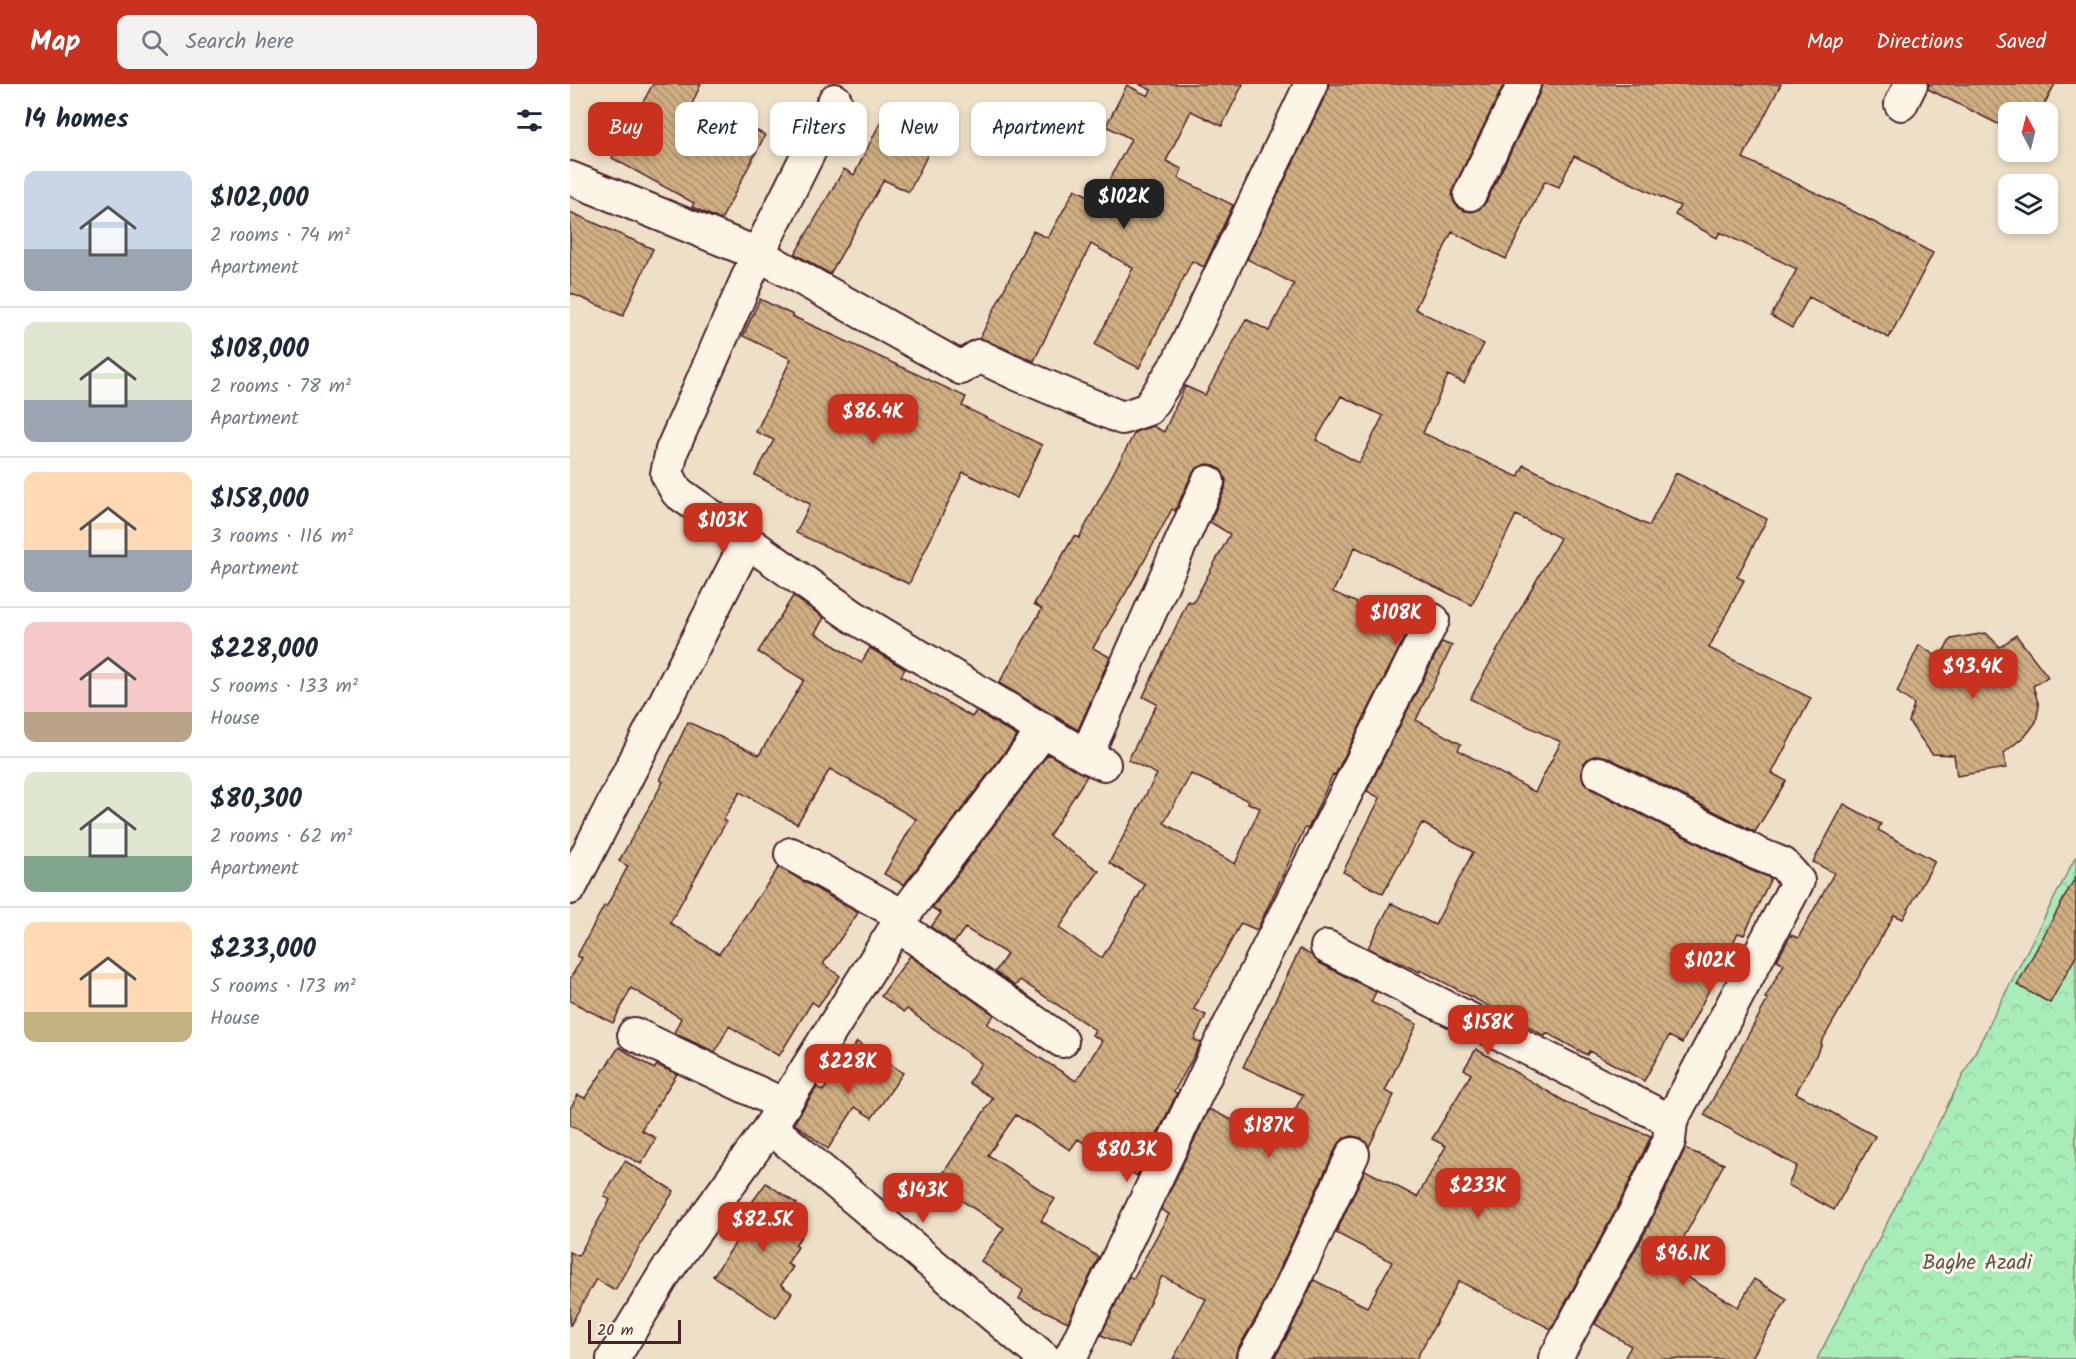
<!DOCTYPE html>
<meta charset="utf-8">
<style>
body{margin:0;font-family:Kalam,sans-serif;background:#f2f2f3;color:#1f2937;height:100vh;display:flex;flex-direction:column;font-size:22px;white-space:nowrap}
*{box-sizing:border-box;margin:0}
p{font-size:20px;color:#747a83}
.icon{flex:none;width:33px;height:33px;fill:none;stroke:currentColor;stroke-width:2;stroke-linecap:round;stroke-linejoin:round}
.map{position:relative;flex:1;overflow:hidden}
.details{display:flex;flex-direction:column;background:#fff;width:570px}
.details>*{flex:none}
.banner{position:absolute;left:18px;top:18px;width:570px;height:54px;display:flex;gap:12px}
.needle{width:39px;rotate:353deg}
.fabs{position:absolute;left:1428px;top:18px;display:grid;gap:12px}
.fabs a{display:grid;place-items:center;width:60px;height:60px;border-radius:12px;background:#fff;box-shadow:0 3px 9px #0003;font-size:30px}
.scale{position:absolute;left:18px;bottom:15px;width:93px;box-sizing:border-box;padding-left:6px;border:3px solid #4a1f2b;border-top:0;font-size:16px;line-height:21px;white-space:nowrap;color:#4a1f2b;-webkit-text-stroke:4px #fcf5e5;paint-order:stroke}
.price{position:absolute;translate:-50% -51px;padding:0 14px;border-radius:12px;background:#c8321e;color:#fff;font-size:20px;line-height:39px;filter:drop-shadow(0 2px 3px #0008)}
.price::after{content:'';position:absolute;left:50%;top:36px;width:18px;height:14px;margin-left:-9px;background:inherit;clip-path:polygon(0 0,100% 0,50% 100%)}
.price.on{background:#222;color:#fff}
ul{padding:0;list-style:none}
li{display:flex;align-items:center;gap:18px;height:150px;padding:0 24px}
li+li{border-top:2px solid #e0e1e3}
li span{display:grid;place-items:center;flex:none;width:168px;height:120px;border-radius:12px;color:#555}
li>.icon{margin-inline-start:auto}
span .icon{width:72px;height:72px;fill:#fffc;stroke-width:1}
li b{font-size:26px}
h2{display:flex;justify-content:space-between;align-items:center;height:72px;padding:0 24px;font-size:26px}
.tag{padding:0 21px;border-radius:12px;background:#fff;box-shadow:0 3px 9px #0003;font-size:21px;line-height:54px}
.tag.on{background:#c8321e;color:#fff}
header{display:flex;align-items:center;gap:36px;box-sizing:border-box;height:84px;padding:0 30px;background:#c8321e;color:#fff}
header strong{font-size:28px}
nav{display:flex;gap:33px;margin-inline-start:auto;font-size:21px}
.search{width:420px;height:54px;background:#f2f2f3;display:flex;align-items:center;gap:15px;box-sizing:border-box;padding:0 21px;border-radius:12px;color:#747a83;font-size:22px}
main{display:flex;flex:1;min-height:0}
.map>svg:first-child{display:block}
.park{fill:url(#park-crowns);stroke:#798671;stroke-width:1.5}
.building{fill:url(#building-back-hatch);stroke:#4a1f2b;stroke-width:1.5;fill-rule:evenodd}
.lines{fill:none;stroke-linecap:round;stroke-linejoin:round}
.minor-casing{stroke:#4a1f2b;stroke-width:36}
.minor{stroke:#fcf5e5;stroke-width:32}
.labels{text-anchor:middle;stroke-width:6;stroke-linejoin:round;paint-order:stroke}
.park-label{font-size:21px;fill:#62524e;stroke:#fcf5e5}
</style>
<header>
<strong>Map</strong>
<div class="search"><svg class="icon" aria-label="search" viewBox="0 0 24 24"><circle cx="10" cy="10" r="6"/><path d="M15 15l6 6"/></svg>Search here</div>
<nav><a>Map</a><a>Directions</a><a>Saved</a></nav>
</header>
<main>
<section class="details">
<h2>14 homes<svg class="icon" aria-label="filters" viewBox="0 0 24 24"><path d="M4 7h16M4 17h16"/><circle cx="9" cy="7" r="2"/><circle cx="15" cy="17" r="2"/></svg></h2>
<ul>
<li><span style="background:linear-gradient(#c9d6e8 65%,#9aa5b1 0)"><svg class="icon" aria-label="home" viewBox="0 0 24 24"><path d="M3 11l9-7 9 7M6 9v11h12V9"/></svg></span><div><b>$102,000</b><p>2 rooms · 74 m²</p><p>Apartment</p></div></li>
<li><span style="background:linear-gradient(#dfe7d0 65%,#9aa5b1 0)"><svg class="icon" aria-label="home" viewBox="0 0 24 24"><path d="M3 11l9-7 9 7M6 9v11h12V9"/></svg></span><div><b>$108,000</b><p>2 rooms · 78 m²</p><p>Apartment</p></div></li>
<li><span style="background:linear-gradient(#ffd9b3 65%,#9aa5b1 0)"><svg class="icon" aria-label="home" viewBox="0 0 24 24"><path d="M3 11l9-7 9 7M6 9v11h12V9"/></svg></span><div><b>$158,000</b><p>3 rooms · 116 m²</p><p>Apartment</p></div></li>
<li><span style="background:linear-gradient(#f6c9c9 75%,#b9a48a 0)"><svg class="icon" aria-label="home" viewBox="0 0 24 24"><path d="M3 11l9-7 9 7M6 9v11h12V9"/></svg></span><div><b>$228,000</b><p>5 rooms · 133 m²</p><p>House</p></div></li>
<li><span style="background:linear-gradient(#dfe7d0 70%,#7fa58c 0)"><svg class="icon" aria-label="home" viewBox="0 0 24 24"><path d="M3 11l9-7 9 7M6 9v11h12V9"/></svg></span><div><b>$80,300</b><p>2 rooms · 62 m²</p><p>Apartment</p></div></li>
<li><span style="background:linear-gradient(#ffd9b3 75%,#c2b280 0)"><svg class="icon" aria-label="home" viewBox="0 0 24 24"><path d="M3 11l9-7 9 7M6 9v11h12V9"/></svg></span><div><b>$233,000</b><p>5 rooms · 173 m²</p><p>House</p></div></li>
</ul>
</section>
<div class="map">
<svg width="1506" height="1275" viewBox="0 0 1506 1275">
<defs>
<pattern id="park-crowns" width="20" height="18" patternUnits="userSpaceOnUse" patternTransform="scale(1.5)"><rect width="20" height="18" fill="#a8ecb7"/><path d="M2 6a3 3 0 1 1 6 0M12 15a3 3 0 1 1 6 0" fill="none" stroke="#92ca9e"/></pattern>
<pattern id="building-back-hatch" width="6" height="6" patternUnits="userSpaceOnUse" patternTransform="scale(1.5)"><rect width="6" height="6" fill="#cfaf82"/><path d="M-1 5l2 2M0 0l6 6M5-1l2 2" fill="none" stroke="#aa8e6b"/></pattern>
</defs>
<rect width="100%" height="100%" fill="#eee0c7"/>
<filter id="ink" filterUnits="userSpaceOnUse"><feTurbulence type="fractalNoise" baseFrequency=".0167" numOctaves="2"/><feDisplacementMap in="SourceGraphic" scale="12" xChannelSelector="R" yChannelSelector="G"/><feConvolveMatrix kernelMatrix="1 2 1 2 8 2 1 2 1" color-interpolation-filters="sRGB"/></filter>
<g filter="url(#ink)">
<path class="park" d="M1506 772V1275H1247Z"/>
<g class="building">
<path d="M83 0H131L116 33 156 56 167 36 195 51 151 136 122 123 124 119 42 74Z"/>
<path d="M569 0H673L652 42 621 27 596 77 612 85 608 94 663 121 634 183 622 177 569 284 525 261 563 184 521 160 464 277 410 254 463 147 478 154 505 105 528 117 561 55 536 42 557 1 578 12 581 6Z"/>
<path d="M759 0H934L884 103 882 112 885 120 892 126 901 128 909 125 916 118 970 8 972 0H1211L1173 74 1269 120 1363 169 1319 254 1239 213 1222 244 1201 232 1227 185 1150 148 1147 154 1105 131 1110 122 1004 72 989 103 975 97 936 175 882 148 845 225 914 260 894 299 878 291 853 349 948 393 954 381 1079 442 1106 389 1197 435 1167 493 1174 496 1139 564 1241 614 1202 689 1216 697 1185 748 1037 673 1027 671 1019 674 1013 680 1011 689 1014 698 1021 705 1180 786 1201 794 1174 851 1168 849 1112 959 1099 952 1074 997 1019 967 1017 971 977 949 975 952 851 886 850 888 798 864 821 819 865 841 903 768 852 739 813 810 773 788 810 714 797 707 872 558 882 562 846 636 891 660 888 666 965 708 991 658 900 615 990 454 946 431 902 521 785 463 763 508 840 543 765 691 763 690 738 745 735 744 687 846 671 839 624 925 636 931 624 955 631 959 604 1008 607 1009 567 1092 508 1055 500 1066 446 1031 418 1071 485 1115 471 1137 529 1173 498 1238 449 1215 453 1206 411 1177 434 1144 366 1100 423 1014 399 999 411 979 337 925 334 928 311 912 340 872 424 931 417 940 506 997 532 957 522 951 525 946 450 896 445 902 425 888 437 870 395 844 384 859 361 843 371 829 362 824 478 670 517 692 479 752 529 787 489 844 532 874 575 801 539 779 587 690 558 676 587 620 573 613 618 517 623 519 660 450 640 438 655 405 656 396 652 387 645 381 636 380 627 384 622 390 605 427 602 425 571 483 523 564 540 573 508 646 429 599 472 525 464 520 504 452 509 454 565 348 583 342 594 348 615 302 635 311 676 235 699 247 724 200 677 175 757 8ZM771 312 813 332 789 379 746 356ZM621 690 679 717 678 719 690 724 665 780 594 739Z"/>
<path d="M1359 0H1485L1470 28H1438V45L1358 5Z"/>
<path d="M316 27 367 52 339 108 314 96 260 190 225 170 274 85 284 91Z"/>
<path d="M0 128 83 165 53 232 0 209Z"/>
<path d="M190 215 223 231 222 232 396 313 392 322 472 361 447 414 393 388 339 500 226 449 240 420 185 391 204 356 186 348 221 275 173 252Z"/>
<path d="M223 512 254 534 245 549 291 579 300 564 335 585 331 592 402 633 406 627 447 652 334 801 314 790 346 735 260 685 227 740 170 708 153 736 156 738 100 839 149 870 209 783 288 829 253 880 270 892 248 922 242 918 209 972 159 942 145 968 104 949 111 934 61 904 43 939 0 917V895L12 874 7 872 34 822 36 823 58 782 49 777 93 698 90 696 118 638 189 671 234 596 188 568Z"/>
<path d="M1416 549 1430 563 1446 551 1478 593 1463 602 1469 622 1466 638 1457 650 1434 669 1436 684 1387 692 1384 671 1362 670 1339 638 1344 620 1327 608 1349 561 1369 574 1381 555Z"/>
<path d="M1274 720 1311 740 1308 746 1365 777 1333 835 1324 831 1251 959 1252 960 1226 1009 1305 1052 1264 1126 1218 1101 1227 1082 1134 1031 1198 915 1195 914 1214 880 1207 876 1221 851 1228 854 1264 789 1243 778Z"/>
<path d="M1506 792V872L1480 919 1447 901Z"/>
<path d="M730 865 741 871 749 879 806 908 801 918 847 940 815 1007 824 1011 799 1063 791 1054 782 1052 773 1055 767 1062 689 1229 667 1266 665 1275H603L636 1215 592 1192 559 1263 531 1251 559 1192 563 1195 599 1130 591 1126 639 1025 707 1058 733 1011 673 983Z"/>
<path d="M287 958 333 989 302 1034 285 1023 258 1065 224 1039 247 1003 253 1007Z"/>
<path d="M49 963 84 985 87 981 107 990 71 1046 86 1054 71 1080 0 1041V1025L8 1011 15 1014Z"/>
<path d="M906 965 999 1020 1081 1052 1047 1124 981 1245 889 1197 846 1275H704L721 1245 744 1196 797 1223 822 1178 766 1149 795 1086 847 1113 876 1062 862 1055 901 990 894 985Z"/>
<path d="M1115 1065 1154 1080 1108 1164 1116 1169 1105 1186 1168 1223 1184 1195 1217 1215 1181 1275H1054L1061 1262 1025 1240 1079 1141Z"/>
<path d="M55 1077 104 1107 82 1141 45 1206 26 1195 0 1242V1168L8 1172 40 1116 34 1112Z"/>
<path d="M196 1099 227 1120 216 1135 234 1148 225 1161 228 1163 217 1180 223 1183 211 1201 222 1209 206 1234 143 1192 185 1130 177 1125Z"/>
</g>
<g class="lines">
<g class="minor-casing">
<g id="minor">
<path d="M265 16 188 170 102 366 97 390 107 408 284 533 516 672 534 680"/>
<path d="M1331 20 1341 0"/>
<path d="M0 94 188 170 391 284 409 272 447 290 552 334 578 325 609 277 741 0"/>
<path d="M900 110 954 0"/>
<path d="M516 672 638 398"/>
<path d="M221 770 333 832"/>
<path d="M0 804 177 458"/>
<path d="M327 841 492 957"/>
<path d="M757 863 1101 1037"/>
<path d="M64 950 214 1021"/>
<path d="M200 1043 475 1275"/>
<path d="M43 1275 97 1186 200 1043 333 832 474 646"/>
<path d="M500 1275 658 944 863 536"/>
<path d="M683 1275 705 1237 783 1070"/>
<path d="M985 1275 1063 1132 1099 1057 1101 1037 1228 797 1213 780 1188 770 1029 689"/>
</g>
</g>
<use href="#minor" class="minor"/>
</g>
</g>
<g class="labels">
<g class="park-label">
<text x="1407" y="1185">Baghe Azadi</text>
</g>
</g>
</svg>
<div class="fabs">
<a><svg class="needle" viewBox="-14 -14 28 28"><path d="M0-13l5 13h-10z" fill="#e53935"/><path d="M0 13l5-13h-10z" fill="#747a83"/></svg></a>
<a><svg class="icon" aria-label="layers" viewBox="0 0 24 24"><path d="M12 4l9 5-9 5-9-5zM3 14l9 5 9-5"/></svg></a>
</div>
<div class="scale">20 m</div>
<b class="price on" style="left:554px;top:146px">$102K</b>
<b class="price" style="left:303px;top:361px">$86.4K</b>
<b class="price" style="left:153px;top:470px">$103K</b>
<b class="price" style="left:826px;top:562px">$108K</b>
<b class="price" style="left:1403px;top:616px">$93.4K</b>
<b class="price" style="left:1140px;top:910px">$102K</b>
<b class="price" style="left:918px;top:972px">$158K</b>
<b class="price" style="left:278px;top:1011px">$228K</b>
<b class="price" style="left:699px;top:1075px">$187K</b>
<b class="price" style="left:557px;top:1099px">$80.3K</b>
<b class="price" style="left:908px;top:1135px">$233K</b>
<b class="price" style="left:353px;top:1140px">$143K</b>
<b class="price" style="left:193px;top:1169px">$82.5K</b>
<b class="price" style="left:1113px;top:1203px">$96.1K</b>
<div class="banner">
<a class="tag on">Buy</a>
<a class="tag">Rent</a>
<a class="tag">Filters</a>
<a class="tag">New</a>
<a class="tag">Apartment</a>
</div>
</div>
</main>
